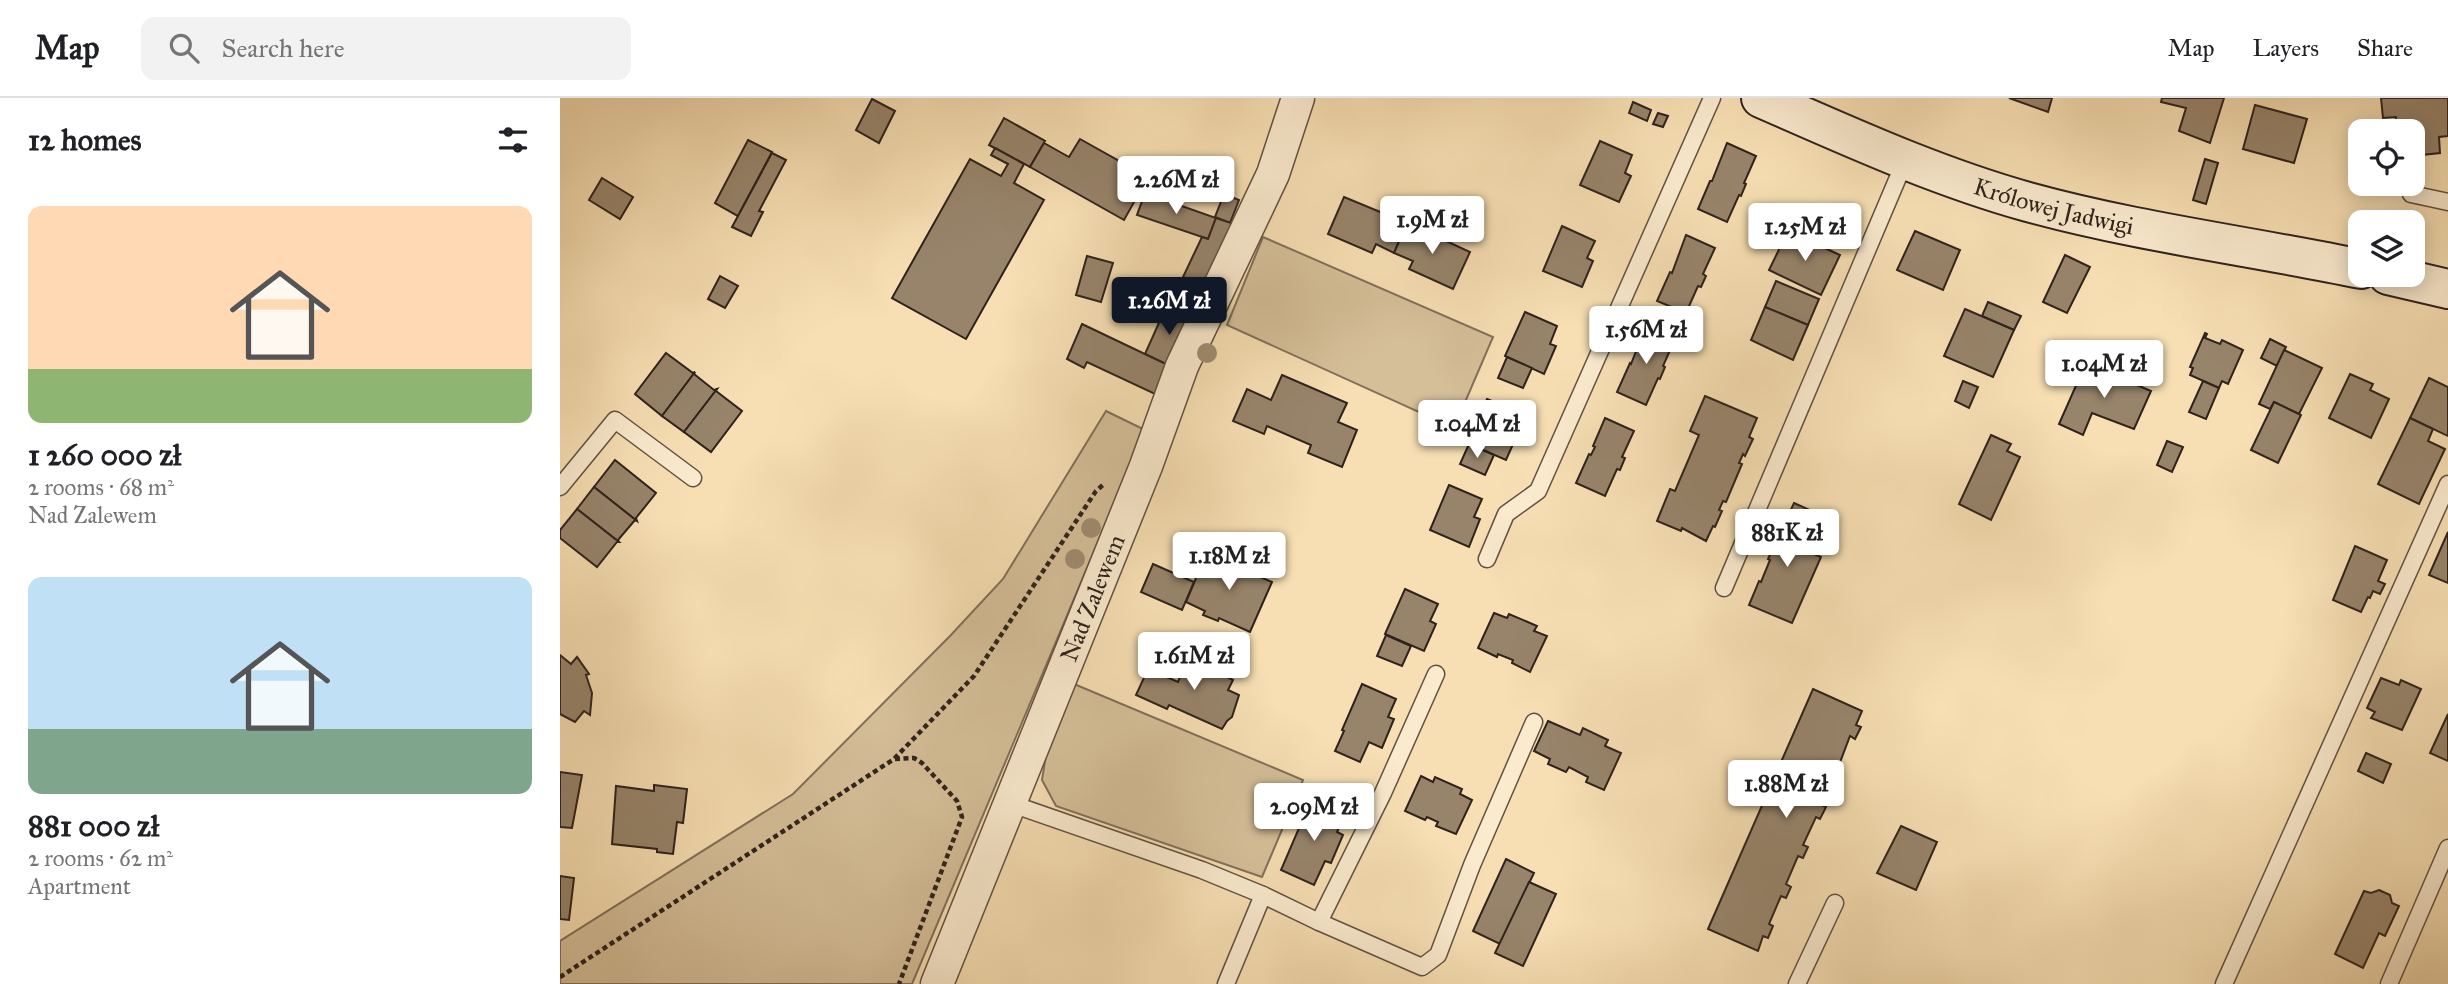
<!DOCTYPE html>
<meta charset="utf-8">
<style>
body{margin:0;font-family:"IM FELL Great Primer",serif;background:#f2f2f2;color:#202124;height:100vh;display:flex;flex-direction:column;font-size:26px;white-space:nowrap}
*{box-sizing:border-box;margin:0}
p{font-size:23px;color:#757577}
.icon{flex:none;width:38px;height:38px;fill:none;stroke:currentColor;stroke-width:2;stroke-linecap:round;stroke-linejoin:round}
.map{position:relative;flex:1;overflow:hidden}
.details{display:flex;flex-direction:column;background:#fff;width:560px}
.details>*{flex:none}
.fabs{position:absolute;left:1788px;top:21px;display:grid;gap:14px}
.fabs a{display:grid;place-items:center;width:77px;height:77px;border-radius:14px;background:#fff;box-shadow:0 4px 18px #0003;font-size:35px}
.price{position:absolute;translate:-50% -60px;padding:0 16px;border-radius:7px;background:#fff;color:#222;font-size:23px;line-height:46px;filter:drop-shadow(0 2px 4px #0008)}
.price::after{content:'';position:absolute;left:50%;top:42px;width:21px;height:16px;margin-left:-10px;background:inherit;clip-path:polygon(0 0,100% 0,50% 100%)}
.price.selected{background:#111827;color:#fff}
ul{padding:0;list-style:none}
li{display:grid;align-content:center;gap:14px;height:371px;padding:0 28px}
li span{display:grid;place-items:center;height:217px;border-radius:14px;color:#555}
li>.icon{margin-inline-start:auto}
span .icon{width:126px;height:126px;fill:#fffc;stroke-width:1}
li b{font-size:30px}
h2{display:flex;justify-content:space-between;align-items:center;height:84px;padding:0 28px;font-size:30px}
header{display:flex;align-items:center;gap:42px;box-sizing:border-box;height:98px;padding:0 35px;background:#fff;border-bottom:2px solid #e0e0e0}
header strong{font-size:33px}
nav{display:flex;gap:38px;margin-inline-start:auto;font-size:24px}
.search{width:490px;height:63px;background:#f2f2f2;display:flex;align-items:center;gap:18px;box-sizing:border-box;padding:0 24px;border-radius:14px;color:#757577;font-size:26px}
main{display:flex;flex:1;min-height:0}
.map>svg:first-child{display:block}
.green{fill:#d5bf99;stroke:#82705a;stroke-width:2}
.building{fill:#97846b;stroke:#2f221c;stroke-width:2}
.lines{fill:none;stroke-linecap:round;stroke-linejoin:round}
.lane-casing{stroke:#615142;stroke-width:19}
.street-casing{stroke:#615142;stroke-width:35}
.secondary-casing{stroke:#2f221c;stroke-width:42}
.path{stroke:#2f221c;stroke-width:4.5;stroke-dasharray:5 3.5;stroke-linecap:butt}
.lane{stroke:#faeace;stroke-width:16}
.street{stroke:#faeace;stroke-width:32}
.secondary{stroke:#faeace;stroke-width:38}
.tree{fill:#a08c71}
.labels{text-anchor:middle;stroke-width:6;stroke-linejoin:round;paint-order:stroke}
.street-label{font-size:24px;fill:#2f221c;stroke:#faeace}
</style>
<header>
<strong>Map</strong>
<div class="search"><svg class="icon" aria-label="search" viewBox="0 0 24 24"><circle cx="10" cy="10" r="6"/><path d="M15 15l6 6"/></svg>Search here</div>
<nav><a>Map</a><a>Layers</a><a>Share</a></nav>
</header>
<main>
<section class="details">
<h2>12 homes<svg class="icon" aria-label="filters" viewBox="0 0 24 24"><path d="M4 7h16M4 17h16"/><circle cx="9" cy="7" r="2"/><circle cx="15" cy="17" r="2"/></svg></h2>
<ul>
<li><span style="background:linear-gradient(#ffd9b3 75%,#8fb573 0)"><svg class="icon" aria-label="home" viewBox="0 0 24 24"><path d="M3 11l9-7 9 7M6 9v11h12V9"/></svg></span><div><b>1 260 000 zł</b><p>2 rooms · 68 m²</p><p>Nad Zalewem</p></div></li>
<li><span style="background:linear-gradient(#bfe0f5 70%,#7fa58c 0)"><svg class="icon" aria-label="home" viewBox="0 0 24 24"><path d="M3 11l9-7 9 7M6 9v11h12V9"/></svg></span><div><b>881 000 zł</b><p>2 rooms · 62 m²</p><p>Apartment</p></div></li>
</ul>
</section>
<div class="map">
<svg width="1888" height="886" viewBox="0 0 1888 886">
<rect width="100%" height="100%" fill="#f7dfb3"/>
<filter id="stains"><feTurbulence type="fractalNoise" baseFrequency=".00286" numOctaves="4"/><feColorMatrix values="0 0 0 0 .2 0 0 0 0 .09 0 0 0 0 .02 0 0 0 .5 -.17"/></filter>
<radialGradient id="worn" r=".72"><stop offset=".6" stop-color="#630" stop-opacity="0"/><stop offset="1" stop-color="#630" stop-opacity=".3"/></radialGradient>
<g class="green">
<path d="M703 139 933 239 894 330 667 227Z"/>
<path d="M546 313 585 332 352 886H0V843L233 696 390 538 443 481Z"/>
<path d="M514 586 743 682 702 779 496 708 482 682 486 657Z"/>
</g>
<g class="building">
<path d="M1449 0H1492L1488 14Z"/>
<path d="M1602 0H1664L1650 45 1619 33 1626 10 1601 4Z"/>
<path d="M1821 0H1888V38L1879 39 1880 55 1853 58V33H1837L1836 19 1823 20Z"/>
<path d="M312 1 335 13 319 45 296 32Z"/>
<path d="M1073 4 1091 12 1087 23 1069 15Z"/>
<path d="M1695 7 1747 21 1734 65 1683 51Z"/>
<path d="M1098 15 1108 18 1103 29 1093 26Z"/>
<path d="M444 20 485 43 470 69 429 47Z"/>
<path d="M520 41 568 68 562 79 582 90 564 122 470 69 484 45 509 59Z"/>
<path d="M188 42 212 54 178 118 155 105Z"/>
<path d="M1040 43 1072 57 1065 75 1071 78 1059 104 1020 87Z"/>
<path d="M1167 45 1196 58 1184 85 1186 86 1181 98 1179 97 1167 124 1138 111 1150 83H1152Z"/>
<path d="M435 50 464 66 454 85 484 102 406 241 332 200 410 61 441 78 448 66 431 57Z"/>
<path d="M212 55 226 62 199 113 203 114 191 138 172 129Z"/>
<path d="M1645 61 1658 65 1646 106 1633 102Z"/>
<path d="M42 80 73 99 60 121 29 102Z"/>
<path d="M585 95 656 120 648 141 577 117Z"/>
<path d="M664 96 679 102 670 125 655 119Z"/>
<path d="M784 99 847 125 834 155 816 146 812 155 768 136Z"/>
<path d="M656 120 674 126 646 189 623 179 642 139 648 141Z"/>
<path d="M847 125 910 154 893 191 849 171 853 163 834 155Z"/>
<path d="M1002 128 1035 143 1027 160 1033 163 1022 189 983 173Z"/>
<path d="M1228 133 1280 157 1261 197 1209 172Z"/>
<path d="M1355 133 1400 152 1383 192 1337 172Z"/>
<path d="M1126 137 1155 150 1143 176 1146 178 1141 189 1138 188 1126 215 1097 203 1110 174 1112 175Z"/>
<path d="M1505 157 1530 169 1507 215 1483 204Z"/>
<path d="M527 158 553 165 541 204 516 197Z"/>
<path d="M160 178 178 188 165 210 148 201Z"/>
<path d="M1216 183 1259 201 1248 227 1205 209Z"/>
<path d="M1428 204 1461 218 1454 232 1422 218Z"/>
<path d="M606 209 632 220 612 269 585 256Z"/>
<path d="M1205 209 1248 227 1233 262 1191 242Z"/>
<path d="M1405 211 1454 232 1433 279 1384 258Z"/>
<path d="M965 214 997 228 990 246 996 248 984 276 945 258Z"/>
<path d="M522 226 608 267 595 296 527 264 524 270 507 261Z"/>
<path d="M1086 228 1115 241 1103 268 1105 269 1100 281 1098 280 1086 307 1057 294 1070 265 1071 266Z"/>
<path d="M1645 235 1647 236 1645 240 1660 246 1662 242 1683 252 1668 286 1662 283 1659 290 1630 277 1633 270 1630 269Z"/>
<path d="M1710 241 1726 249 1717 268 1701 260Z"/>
<path d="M1724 252 1762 270 1739 316 1714 304 1710 311 1699 306Z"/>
<path d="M106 255 133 275 135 274 102 318 75 296Z"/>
<path d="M947 259 972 270 963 290 938 280Z"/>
<path d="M1526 265 1591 293 1574 331 1532 315 1523 337 1499 326Z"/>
<path d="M135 274 134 276 154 292 157 291 124 334 102 318Z"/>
<path d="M1790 276 1813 286 1810 292 1829 301 1811 340 1769 320Z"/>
<path d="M722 277 787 305 778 324 797 332 782 369 748 355 751 347 707 328 704 336 673 323 687 291 711 302Z"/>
<path d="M1869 280 1888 289V338L1850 320Z"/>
<path d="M1403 283 1418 289 1409 310 1395 303Z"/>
<path d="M1643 283 1659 290 1646 321 1629 314Z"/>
<path d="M157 291 156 293 182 313 151 354 124 334Z"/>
<path d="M1145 298 1197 320 1189 339 1193 341 1185 358 1183 356 1179 365 1182 366 1166 404 1163 403 1159 412 1162 413 1155 429 1153 428 1146 443 1122 430 1121 433 1097 423 1110 391 1115 393 1139 337 1130 333Z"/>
<path d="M927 301 960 315 952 333 958 335 946 362 907 345Z"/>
<path d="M1714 304 1741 317 1718 365 1691 352Z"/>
<path d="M1045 320 1074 333 1062 359 1065 360 1060 372 1057 371 1045 398 1016 385 1029 356 1031 357 1035 349 1033 348Z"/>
<path d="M1850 320 1873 331 1868 343 1885 351 1859 406 1818 386Z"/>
<path d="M1431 337 1451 346 1447 353 1460 359 1431 422 1399 406Z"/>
<path d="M1607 343 1623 349 1612 374 1597 367Z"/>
<path d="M909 346 934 357 925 377 900 366Z"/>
<path d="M55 362 96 395 76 420 77 423 34 389Z"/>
<path d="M889 387 922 401 914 419 920 421 909 449 870 432Z"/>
<path d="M34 389 77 423 75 422 58 442 59 444 17 411Z"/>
<path d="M1234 405 1254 414 1240 450 1261 459 1232 525 1189 507 1199 483 1201 484 1210 462 1208 461Z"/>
<path d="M17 411 59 444H57L37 469 0 440V432Z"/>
<path d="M1888 434V485L1869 477Z"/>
<path d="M1795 448 1827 462 1818 483 1825 486 1820 496 1813 493 1810 500 1808 499 1801 514 1773 502Z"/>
<path d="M646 456 658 461 659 459 685 469 684 472 712 484 690 534 659 520 658 523 643 517 645 513 626 504Z"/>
<path d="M593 466 634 484 622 512 581 494Z"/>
<path d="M845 491 878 506 870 523 876 526 864 553 825 536Z"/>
<path d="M934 515 947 520 949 516 977 528 974 533 987 538 970 574 952 565 953 562 938 556 937 559 918 550Z"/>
<path d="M826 537 851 548 842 568 817 558Z"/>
<path d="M0 557 11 566 17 559 29 576 26 577 32 595 30 617 24 613 15 624 0 616Z"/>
<path d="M643 557 667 567 663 577 673 582 668 592 679 597 672 619 667 623 662 631 609 607 607 611 576 597 588 571 618 584 623 572 634 577Z"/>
<path d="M1821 580 1839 587 1841 582 1861 591 1842 632 1811 620 1815 614 1807 610Z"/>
<path d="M802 586 836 601 828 619 834 621 822 650 809 644 800 664 775 653 784 633 782 632Z"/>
<path d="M1253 591 1302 613 1296 627 1301 629 1295 641 1290 638 1279 667 1283 669 1278 681 1274 679 1261 707 1266 709 1260 721 1256 719 1243 747 1248 749 1243 760 1238 758 1226 786 1231 789 1226 800 1221 798 1209 826 1213 828 1208 840 1203 838 1198 853 1148 831Z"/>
<path d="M1888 616V663L1870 655Z"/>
<path d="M988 623 1020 637 1023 630 1048 642 1045 648 1061 655 1044 692 1026 684 1028 679 1009 669 1006 674 988 666 990 661 974 653Z"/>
<path d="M1806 655 1831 666 1823 685 1798 673Z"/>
<path d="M0 674 22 677 12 730 0 729Z"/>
<path d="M861 678 873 684 875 679 902 691 900 696 912 702 896 736 876 728 878 724 867 719 865 722 845 713Z"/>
<path d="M94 687 127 691 123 725 117 724 113 756 97 754V751L52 746 56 688 94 693Z"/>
<path d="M751 702 785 717 777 734 783 737 771 765 765 763 754 787 721 772Z"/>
<path d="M1341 728 1377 744 1356 792 1317 775Z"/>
<path d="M946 761 974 775 940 846 913 833Z"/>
<path d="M0 778 14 780 9 822 0 821Z"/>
<path d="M969 784 996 796 963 868 935 855Z"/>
<path d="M1819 792 1830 797 1832 805 1839 808 1825 838 1819 835 1803 870 1775 856 1804 793 1811 795Z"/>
</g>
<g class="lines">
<g class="lane-casing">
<g id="lane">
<path d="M1851 96 1888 104"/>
<path d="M0 389 55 322 133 380"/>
<path d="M927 461 946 416 978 393 1152 0"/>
<path d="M1164 490 1345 63"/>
<path d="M449 705 642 772 703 797 666 886"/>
<path d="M703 797 759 824 823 695 876 576"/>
<path d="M759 824 862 869 878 857 912 767 974 624"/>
<path d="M1237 886 1275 805"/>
<path d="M1664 886 1888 386"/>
<path d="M1829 886 1888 750"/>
</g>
</g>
<g class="street-casing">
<g id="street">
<path id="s1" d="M377 886 586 368 622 268 713 76 738 0"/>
</g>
</g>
<g class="secondary-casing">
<g id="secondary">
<path id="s2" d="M1201 0C1288 38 1375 78 1468 104 1577 134 1690 148 1801 171"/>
<path d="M1828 177 1888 191"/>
</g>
</g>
<g class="path">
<path d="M335 661 354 660 362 665 397 703 402 719 339 886"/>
<path d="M0 879 334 661 414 578 536 393 544 386"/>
</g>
<use href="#lane" class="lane"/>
<use href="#street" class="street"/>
<use href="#secondary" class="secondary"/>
</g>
<g class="tree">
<circle cx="647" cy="255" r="10"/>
<circle cx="531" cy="430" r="10"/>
<circle cx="515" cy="461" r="10"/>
</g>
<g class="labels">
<g class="street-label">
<text dy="8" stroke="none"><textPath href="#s2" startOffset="313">Królowej Jadwigi</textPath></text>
<text dy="8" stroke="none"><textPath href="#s1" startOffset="416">Nad Zalewem</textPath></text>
</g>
</g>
<rect width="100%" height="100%" filter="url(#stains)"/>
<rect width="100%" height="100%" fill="url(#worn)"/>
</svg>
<div class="fabs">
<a><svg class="icon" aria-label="locate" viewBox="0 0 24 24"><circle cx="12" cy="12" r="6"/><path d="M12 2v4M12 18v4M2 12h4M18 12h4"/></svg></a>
<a><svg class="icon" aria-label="layers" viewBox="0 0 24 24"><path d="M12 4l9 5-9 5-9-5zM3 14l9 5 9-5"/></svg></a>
</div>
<b class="price" style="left:616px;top:118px">2.26M zł</b>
<b class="price" style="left:872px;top:158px">1.9M zł</b>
<b class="price" style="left:1245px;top:165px">1.25M zł</b>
<b class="price selected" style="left:609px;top:239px">1.26M zł</b>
<b class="price" style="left:1086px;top:268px">1.56M zł</b>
<b class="price" style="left:1544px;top:302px">1.04M zł</b>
<b class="price" style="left:917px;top:362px">1.04M zł</b>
<b class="price" style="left:1227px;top:471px">881K zł</b>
<b class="price" style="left:669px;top:494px">1.18M zł</b>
<b class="price" style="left:634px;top:594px">1.61M zł</b>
<b class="price" style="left:1226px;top:722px">1.88M zł</b>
<b class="price" style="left:754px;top:745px">2.09M zł</b>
</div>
</main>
